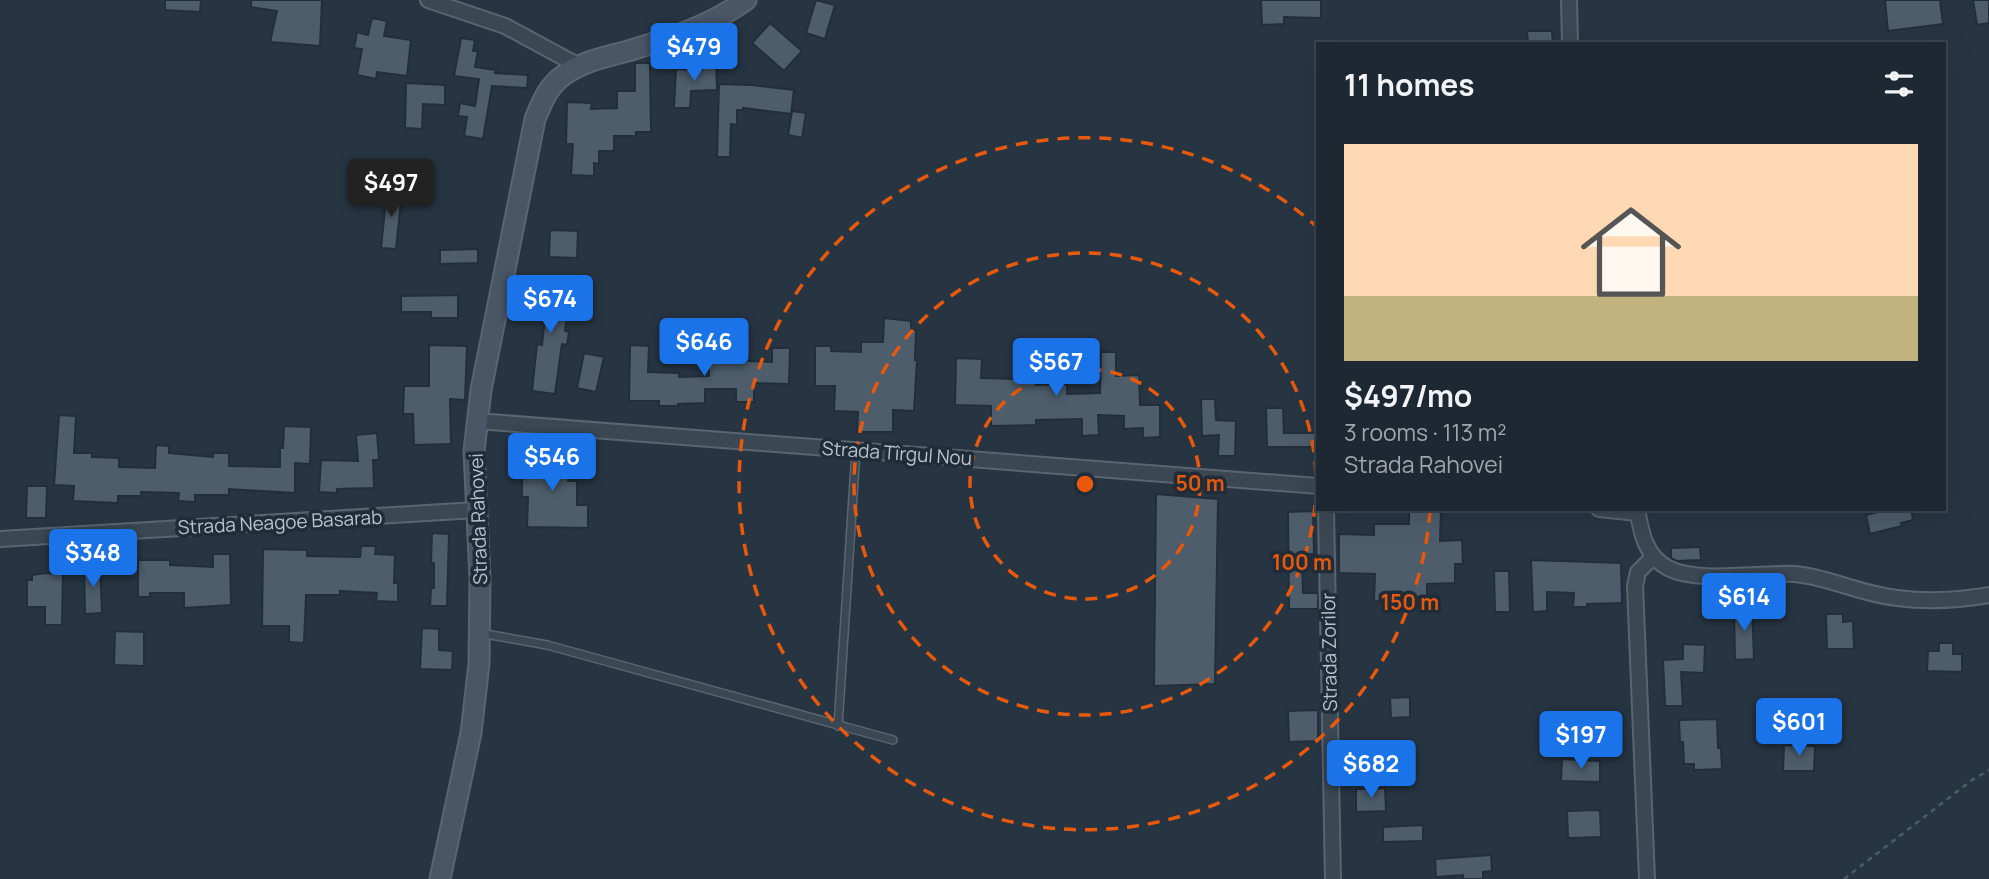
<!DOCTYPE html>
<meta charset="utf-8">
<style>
body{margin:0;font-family:Manrope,sans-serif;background:#25303a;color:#f1f3f6;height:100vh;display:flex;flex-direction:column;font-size:26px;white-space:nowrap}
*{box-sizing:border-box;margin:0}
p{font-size:23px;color:#a0a6ac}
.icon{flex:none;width:38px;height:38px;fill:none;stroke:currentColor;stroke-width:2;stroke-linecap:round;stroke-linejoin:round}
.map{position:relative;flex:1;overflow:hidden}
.details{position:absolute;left:1316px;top:42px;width:630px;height:469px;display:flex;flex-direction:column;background:#1d2832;border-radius:0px;box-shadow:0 7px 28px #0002,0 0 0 2px #3b444d}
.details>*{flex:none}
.price{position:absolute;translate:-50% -60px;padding:0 16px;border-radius:7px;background:#1a73e8;color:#fff;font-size:23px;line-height:46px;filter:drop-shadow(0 2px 4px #0008)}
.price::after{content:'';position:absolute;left:50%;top:42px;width:21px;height:16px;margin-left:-10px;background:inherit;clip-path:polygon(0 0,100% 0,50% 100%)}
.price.current{background:#222;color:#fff}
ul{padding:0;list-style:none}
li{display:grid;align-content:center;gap:14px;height:371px;padding:0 28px}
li+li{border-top:2px solid #3b444d}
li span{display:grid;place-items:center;height:217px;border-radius:0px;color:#555}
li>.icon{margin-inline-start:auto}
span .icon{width:126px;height:126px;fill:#fffc;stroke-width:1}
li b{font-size:30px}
h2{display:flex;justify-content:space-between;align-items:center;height:84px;padding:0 28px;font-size:30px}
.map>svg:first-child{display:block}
.building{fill:#4d5d6b;stroke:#222e3a;stroke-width:2}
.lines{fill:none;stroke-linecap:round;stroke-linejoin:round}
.lane-casing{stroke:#596570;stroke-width:10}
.street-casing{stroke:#596570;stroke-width:18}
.secondary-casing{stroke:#596570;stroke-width:23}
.path{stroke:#476060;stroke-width:2.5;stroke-dasharray:5 5;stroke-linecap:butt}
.lane{stroke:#3b4753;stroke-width:7}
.street{stroke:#3b4753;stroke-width:14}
.secondary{stroke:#495666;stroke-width:19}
.ring{fill:none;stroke:#e8590c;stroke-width:3.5;stroke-dasharray:12 9}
.labels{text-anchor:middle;stroke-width:7;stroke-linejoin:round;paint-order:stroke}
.street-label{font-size:19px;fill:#b8c2cc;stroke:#202c38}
.centre{fill:#e8590c;stroke:#202c38;stroke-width:3.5}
.ring-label{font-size:21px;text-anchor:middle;font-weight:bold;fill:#e8590c;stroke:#202c38;stroke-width:7;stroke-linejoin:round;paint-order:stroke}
</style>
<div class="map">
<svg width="1989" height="879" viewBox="0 0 1989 879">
<rect width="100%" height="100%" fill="#273543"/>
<g class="building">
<path d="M165 0H201L200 12 165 10Z"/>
<path d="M251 0H322L320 46 270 42 277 11 251 7Z"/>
<path d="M816 0 835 5 825 39 806 33Z"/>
<path d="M1261 0H1321V18L1284 17V24L1262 25Z"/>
<path d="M1885 0H1940L1943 24 1888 31Z"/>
<path d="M1973 0H1989V23L1977 25Z"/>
<path d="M372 18 387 21 384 36 411 40 407 76 377 72 376 79 357 75 362 49 354 48 357 32 368 35Z"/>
<path d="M770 23 802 51 784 71 752 43Z"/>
<path d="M1527 31H1552L1553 44H1528Z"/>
<path d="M461 38 475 40 473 51H478L475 67 496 70 495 73 528 75 527 88 492 86 483 139 464 136 467 117 458 116 460 103 475 106 479 79 454 76Z"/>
<path d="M702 62H716L717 90 691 91 690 108H674L676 69 702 70Z"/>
<path d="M635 63H650L651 132H636V136H614V151H599V164L594 163V176L571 175 573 144H566L567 102 592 103 591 109 617 108V91H635Z"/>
<path d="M406 83 445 85V105L423 104 422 129 405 128Z"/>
<path d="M719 84 751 85 794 90 791 114 743 108V110H737V125L731 124 730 157H717Z"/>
<path d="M792 111 806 113 802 138 788 135Z"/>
<path d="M387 189 402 191 396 249 381 248Z"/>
<path d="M550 230 578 231 577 258 549 257Z"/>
<path d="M478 249V263L440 264V250Z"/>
<path d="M528 282 571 287 565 331 569 332 567 345 562 344 555 394 532 391 537 344 542 345 547 299 527 297Z"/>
<path d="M458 295V318H431V312H401V296Z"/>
<path d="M884 318 911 321V330H916L915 360H917L914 411 893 410V432H857L858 412 834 411 835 386H815V346H831V351L861 352V342H883Z"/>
<path d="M429 345 467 346 465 400 450 399 451 444 414 445 413 414H403L404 386H429Z"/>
<path d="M630 345 649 346 648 372 679 373V377L709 376V349H722V360L772 362V348H790L789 384 754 383V402H736V389H705V403L678 404V406H659V401H629Z"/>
<path d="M1101 352H1116V376L1139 375 1140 405H1160V437L1143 438V428L1124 429V416L1098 415 1099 435 1082 436V419L1036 420V425L991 426V406L955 405 956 358 982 359 981 378 1022 379 1023 358H1037L1036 385 1067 384V394L1100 393Z"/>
<path d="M584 353 604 357 596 392 577 388Z"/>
<path d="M1201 399H1215L1216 420 1236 421 1235 456H1218L1219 435 1202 436Z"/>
<path d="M1266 408H1283L1284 433H1318V447H1267Z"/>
<path d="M59 415 76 416 74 453H92V457L119 458V467L155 468 156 445 169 446V453L213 457V453H229V466L280 467V448H283L284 426 311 427 310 464 295 463V493L229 489V495H195V502L178 501 179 493 141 492V496H118V503L73 501 74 486 54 485Z"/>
<path d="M377 433 379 460H373L374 488 337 489V493L319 492 321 460 358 461 356 435Z"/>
<path d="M529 451H568V481H577V505H588V528L527 527 528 497H522V474H526Z"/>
<path d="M27 486H47L46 518H26Z"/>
<path d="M1156 494 1218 499 1215 684 1154 686Z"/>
<path d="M1891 509H1911L1913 520 1901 523 1902 526 1870 534 1866 515Z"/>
<path d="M1313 511 1314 554H1302L1303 593H1318V609H1289L1288 512Z"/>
<path d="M1409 511 1441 512 1440 541 1462 540 1463 564H1455V583L1427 584V597H1394V602L1374 601 1375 574 1339 573V534L1374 535V524H1409Z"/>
<path d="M432 533 449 534 447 606H430L431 588H434V563H431Z"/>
<path d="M361 546H376L375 554 395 555 394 583H398V602L376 601 377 593 340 591V595H306L304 643 289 642V626H262L263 549 307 550V556L360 557Z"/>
<path d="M1700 547 1701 560 1677 561 1671 558V548Z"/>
<path d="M213 554H230L231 605 184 608V593H150V597H138V560H170V565L213 567Z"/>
<path d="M1531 560 1621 563 1622 603 1587 604V607H1573L1574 593 1547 592V611L1533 612Z"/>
<path d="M100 563 102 613 85 614 84 564Z"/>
<path d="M1494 571H1509L1510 612H1495Z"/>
<path d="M46 573 63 574 62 625H45V607H27V580H32V575Z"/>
<path d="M1734 606H1752L1754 659 1735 660Z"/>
<path d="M1826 614H1843V622L1853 621 1854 649H1827Z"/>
<path d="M422 628 439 629V650L453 651 452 670 420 669Z"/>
<path d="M115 631 144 632V666L114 665Z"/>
<path d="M1939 643H1953V654H1962V672L1927 671 1928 651H1939Z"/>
<path d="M1683 644 1705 645 1704 673 1681 672 1683 706H1665L1663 660 1683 659Z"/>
<path d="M1410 697V717L1391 718 1390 698Z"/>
<path d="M1318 710V741L1289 742 1288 711Z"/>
<path d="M1717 719 1718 748H1721L1722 769 1694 770V764H1684L1683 742H1680L1679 720Z"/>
<path d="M1784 745 1815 746 1814 771H1783Z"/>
<path d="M1414 751V770L1379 771 1378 752Z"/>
<path d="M1562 759 1600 761V782L1561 781Z"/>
<path d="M1385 788 1386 811 1356 812V789Z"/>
<path d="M1600 810 1601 837 1568 838 1567 811Z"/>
<path d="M1423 825V841L1383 842V827Z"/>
<path d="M1491 855 1492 871 1483 872V879H1463V875L1436 877 1435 859Z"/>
</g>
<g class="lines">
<g class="lane-casing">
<g id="lane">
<path d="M480 633 547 645 893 740"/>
<path d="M838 726 856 450"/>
</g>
</g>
<g class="street-casing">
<g id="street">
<path d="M428 0 505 26 579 66"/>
<path d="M1569 0 1570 44"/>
<path d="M477 421 1318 486"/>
<path d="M1326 509 1333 879"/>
<path d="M1599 509 1637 513"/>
<path d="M1637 509C1641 532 1645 556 1668 568 1699 584 1759 572 1795 574 1819 576 1843 586 1867 592 1907 603 1949 602 1989 595"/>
<path d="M0 539 476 510"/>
<path d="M1647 879 1635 586 1638 572 1653 557"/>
</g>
</g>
<g class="secondary-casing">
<path id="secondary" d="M440 879 471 733 479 664 480 578 474 451 481 390 535 119C542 102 548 86 564 75 583 61 606 57 628 51 671 38 710 26 746 0"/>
</g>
<path class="path" d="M1844 879 1972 780 1989 770"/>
<use href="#lane" class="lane"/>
<use href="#street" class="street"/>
<use href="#secondary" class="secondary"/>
</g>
<g class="ring">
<circle cx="1085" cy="484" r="115"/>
<circle cx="1085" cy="484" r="231"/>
<path d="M1430 511A346 346 0 1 1 1317 227"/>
</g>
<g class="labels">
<g class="street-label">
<text transform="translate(897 453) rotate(4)" y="7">Strada Tîrgul Nou</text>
<text transform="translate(478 519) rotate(-92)" y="7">Strada Rahovei</text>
<text transform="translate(280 522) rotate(-3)" y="7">Strada Neagoe Basarab</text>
<text transform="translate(1329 652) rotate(-91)" y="7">Strada Zorilor</text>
</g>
</g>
<circle cx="1085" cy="484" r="10" class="centre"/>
<g class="ring-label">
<text x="1200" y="491">50 m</text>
<text x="1302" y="570">100 m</text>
<text x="1410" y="610">150 m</text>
</g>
</svg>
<b class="price" style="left:694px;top:83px">$479</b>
<b class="price current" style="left:391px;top:219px">$497</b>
<b class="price" style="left:550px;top:335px">$674</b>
<b class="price" style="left:704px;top:378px">$646</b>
<b class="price" style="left:1056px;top:398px">$567</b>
<b class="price" style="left:552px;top:493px">$546</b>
<b class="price" style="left:93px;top:589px">$348</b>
<b class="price" style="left:1744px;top:633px">$614</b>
<b class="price" style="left:1799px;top:758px">$601</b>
<b class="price" style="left:1581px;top:771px">$197</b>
<b class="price" style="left:1371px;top:800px">$682</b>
<section class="details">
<h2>11 homes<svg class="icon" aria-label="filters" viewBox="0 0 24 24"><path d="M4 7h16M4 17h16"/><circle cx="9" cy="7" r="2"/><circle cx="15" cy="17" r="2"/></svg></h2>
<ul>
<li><span style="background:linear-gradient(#ffd9b3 70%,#c2b280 0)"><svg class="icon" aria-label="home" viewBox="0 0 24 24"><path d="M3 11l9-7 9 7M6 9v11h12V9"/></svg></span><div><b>$497/mo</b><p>3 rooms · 113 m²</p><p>Strada Rahovei</p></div></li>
</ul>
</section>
</div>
